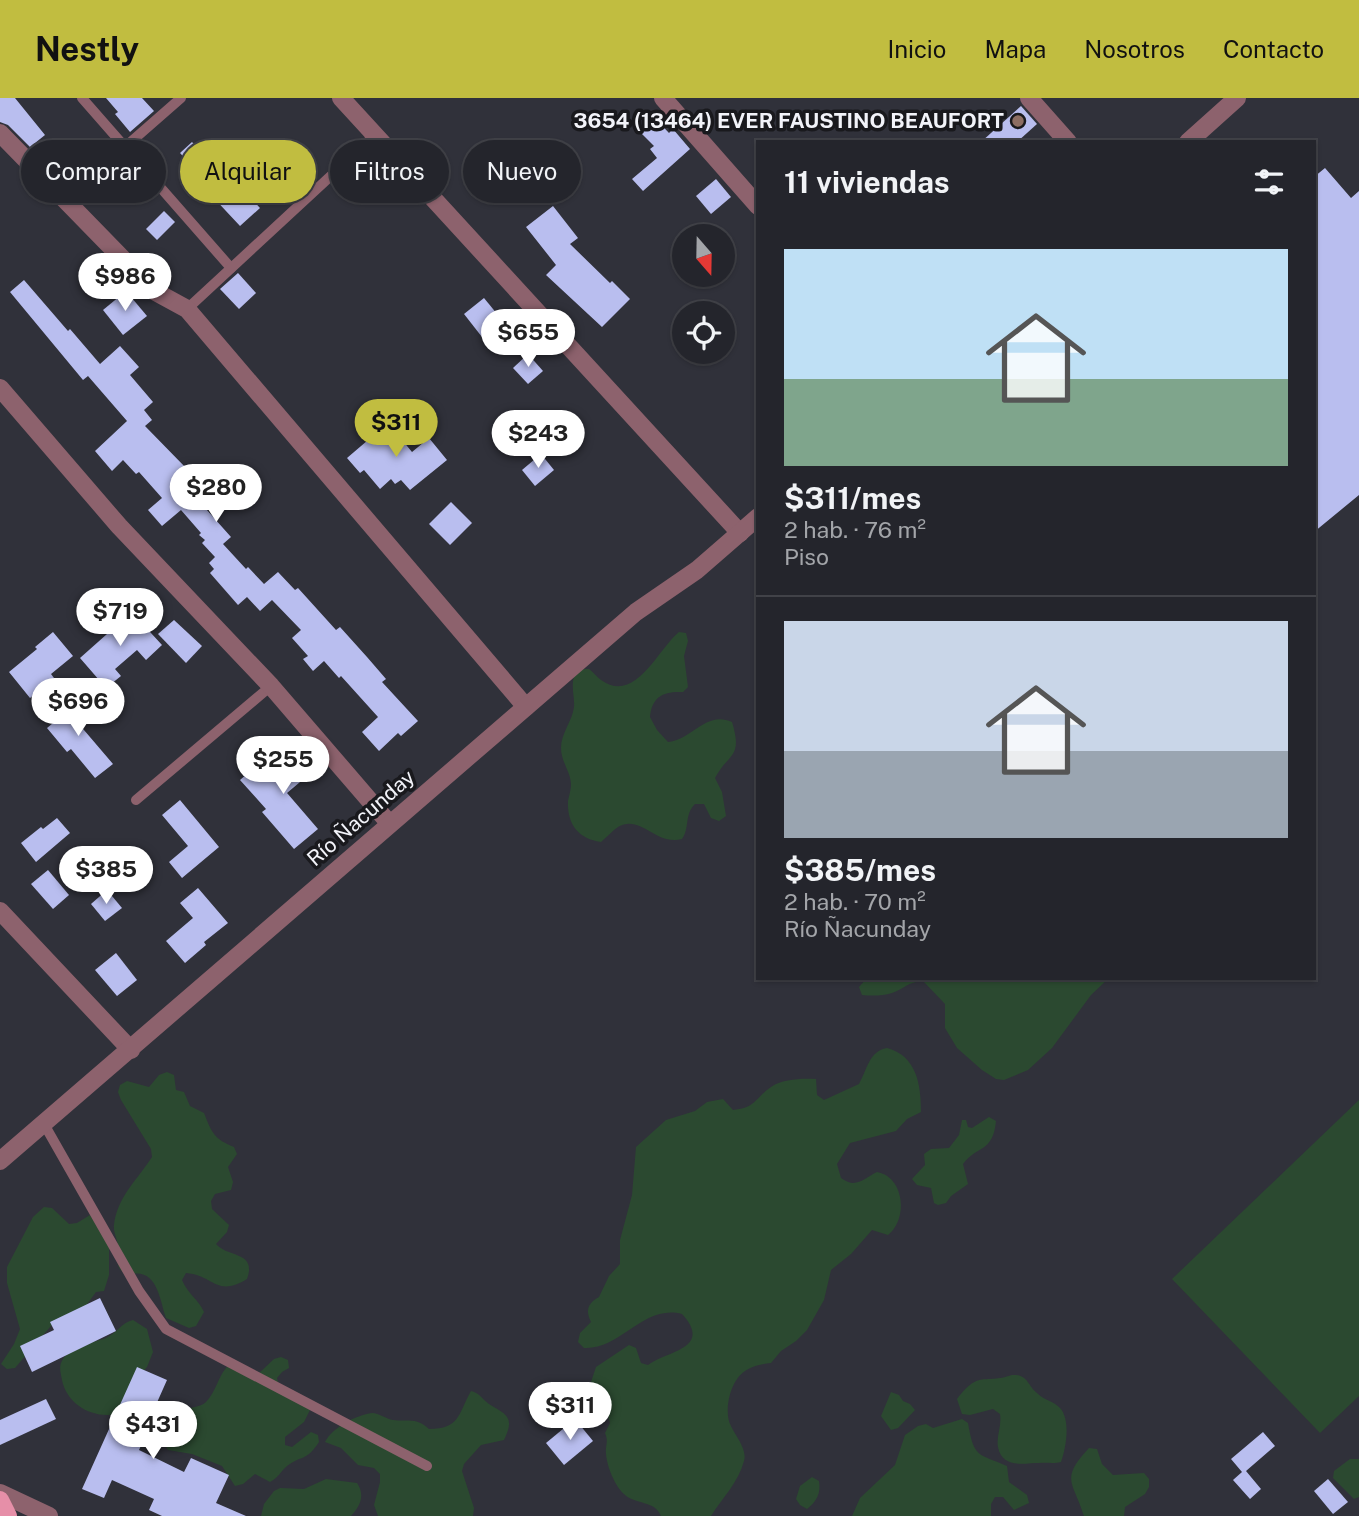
<!DOCTYPE html>
<html lang="es">
<meta charset="utf-8">
<style>
body{margin:0;font-family:"Public Sans",sans-serif;background:#2c2d34;color:#f1f3f6;height:100vh;display:flex;flex-direction:column;font-size:26px;white-space:nowrap}
*{box-sizing:border-box;margin:0}
p{font-size:23px;color:#a3a5a9}
.icon{flex:none;width:38px;height:38px;fill:none;stroke:currentColor;stroke-width:2;stroke-linecap:round;stroke-linejoin:round}
.map{position:relative;flex:1;overflow:hidden}
.panel{position:absolute;left:756px;top:42px;width:560px;height:840px;display:flex;flex-direction:column;background:#24252c;border-radius:0px;box-shadow:0 2px 5px #0004,0 0 0 2px #414248}
.panel>*{flex:none}
.banner{position:absolute;left:21px;top:42px;width:630px;height:63px;display:flex;gap:14px}
.needle{width:46px;rotate:160deg}
.buttons{position:absolute;left:672px;top:126px;display:grid;gap:14px}
.buttons a{display:grid;place-items:center;width:63px;height:63px;border-radius:50%;background:#24252c;box-shadow:0 2px 5px #0004,0 0 0 2px #414248;font-size:35px}
.price{position:absolute;translate:-50% -60px;padding:0 16px;border-radius:24px;background:#fff;color:#222;font-size:23px;line-height:46px;filter:drop-shadow(0 2px 4px #0008)}
.price::after{content:'';position:absolute;left:50%;top:42px;width:21px;height:16px;margin-left:-10px;background:inherit;clip-path:polygon(0 0,100% 0,50% 100%)}
.price.selected{background:#c1bd40;color:#111}
ul{padding:0;list-style:none}
li{display:grid;align-content:center;gap:14px;height:371px;padding:0 28px}
li+li{border-top:2px solid #414248}
li span{display:grid;place-items:center;height:217px;border-radius:0px;color:#555}
li>.icon{margin-inline-start:auto}
span .icon{width:126px;height:126px;fill:#fffc;stroke-width:1}
li b{font-size:30px}
h2{display:flex;justify-content:space-between;align-items:center;height:84px;padding:0 28px;font-size:30px}
.chip{padding:0 24px;border-radius:32px;background:#24252c;box-shadow:0 2px 5px #0004,0 0 0 2px #414248;font-size:24px;line-height:63px}
.chip.selected{background:#c1bd40;color:#111}
header{display:flex;align-items:center;gap:42px;box-sizing:border-box;height:98px;padding:0 35px;background:#c1bd40;color:#111}
header strong{font-size:33px}
nav{display:flex;gap:38px;margin-inline-start:auto;font-size:24px}
.map>svg:first-child{display:block}
.green{fill:#2b4930}
.building{fill:#b9beef}
.lines{fill:none;stroke-linecap:round;stroke-linejoin:round}
.service{stroke:#8d626d;stroke-width:10}
.minor{stroke:#8d626d;stroke-width:18}
.primary{stroke:#e68fa8;stroke-width:18}
.education-dot{fill:#8d6e63;stroke:#19191d;stroke-width:2.5}
.labels{text-anchor:middle;stroke-width:7;stroke-linejoin:round;paint-order:stroke}
.poi-label{font-size:21px;font-weight:bold;fill:#f2f3f9;stroke:#19191d;text-anchor:end}
.street-label{font-size:21px;fill:#f2f3f9;stroke:#19191d}
</style>
<header>
<strong>Nestly</strong>
<nav><a>Inicio</a><a>Mapa</a><a>Nosotros</a><a>Contacto</a></nav>
</header>
<div class="map">
<svg width="1359" height="1418" viewBox="0 0 1359 1418">
<rect width="100%" height="100%" fill="#30313a"/>
<g class="green">
<path d="M679 534 686 535 688 543 684 558 688 589 683 594C664 593 652 598 650 619L657 632 668 644C692 642 706 612 732 624 743 660 729 654 715 680L722 694 726 718 719 723 711 720 704 706H695C684 717 690 730 682 741 655 748 641 716 618 729 612 733 607 739 601 744 578 741 567 726 568 703 569 697 571 692 571 687 571 674 561 664 561 650 561 635 572 624 574 609 575 599 570 586 575 577 578 571 584 571 589 571 593 574 597 579 601 582 635 607 658 551 679 534Z"/>
<path d="M867 880H1109L1091 897 1052 950 1028 972 1004 982 996 981 982 972 957 950 945 930V906L924 884C910 882 904 891 892 895 883 898 871 898 862 897L859 889Z"/>
<path d="M887 950C917 958 921 987 921 1014L907 1021 896 1033 850 1045 837 1066 841 1080C856 1091 863 1081 877 1074 905 1079 908 1122 888 1137L872 1132 851 1156 831 1172 824 1202 807 1232 796 1243 781 1253 771 1265C762 1266 752 1268 745 1273 731 1282 725 1308 729 1323 732 1334 748 1350 744 1363 738 1385 723 1399 711 1418H661C655 1402 635 1407 624 1396 615 1388 607 1369 606 1356 605 1347 609 1344 605 1335L610 1325 601 1295 591 1284 596 1269 629 1247 636 1250 641 1265 648 1267C665 1253 714 1251 682 1216 643 1206 621 1252 584 1250L578 1244 580 1235 591 1224C585 1212 588 1205 599 1199L609 1178 620 1166V1142L632 1097 636 1049 666 1022 695 1013 707 1004 723 1001 733 1012C756 1010 755 1000 771 989 782 981 803 980 816 981L817 997 824 1002 859 986C867 972 869 953 887 950Z"/>
<path d="M167 974 174 977 176 992 184 994 190 1008 204 1015C212 1035 214 1041 234 1049L237 1056 228 1069 233 1084 231 1092 215 1096 211 1103 212 1111 229 1127 227 1134 216 1146C228 1160 257 1153 247 1181 216 1200 214 1177 186 1175L182 1182C187 1195 199 1202 204 1214L196 1228 189 1230 166 1220C159 1199 157 1168 127 1177 114 1169 118 1162 118 1149 118 1141 113 1135 114 1127 117 1099 138 1081 152 1059L151 1051 121 1002 118 994 120 987 127 983 149 989 159 977Z"/>
<path d="M1359 1002V1298L1320 1335 1172 1181Z"/>
<path d="M989 1019 996 1023C993 1055 977 1047 963 1066L968 1086 951 1098 946 1105 938 1107 934 1105 931 1090 917 1087 912 1081 925 1067 924 1056 931 1051 949 1050 959 1037 962 1022H966L968 1029 972 1030Z"/>
<path d="M44 1109 52 1110 69 1126 77 1125 90 1117 109 1146V1177L104 1193 96 1194 85 1209 56 1222 15 1270 7 1271 1 1266 14 1246 20 1231 7 1185V1169L33 1119Z"/>
<path d="M133 1222 147 1231 153 1254 147 1269 136 1281 117 1316C93 1321 67 1307 62 1282 61 1275 58 1268 63 1261 71 1247 93 1245 106 1240 117 1235 122 1224 133 1222Z"/>
<path d="M281 1259 288 1262 289 1270 282 1274 277 1280 279 1288 311 1310 304 1324 285 1339V1347L292 1349 311 1334 318 1337 319 1344C306 1364 301 1357 287 1368 281 1373 278 1380 270 1384L255 1376 243 1386 235 1388 222 1368 192 1356 168 1352C158 1337 170 1319 186 1312 193 1308 199 1310 206 1304 217 1293 218 1276 230 1266L257 1277 274 1261Z"/>
<path d="M1012 1277C1028 1276 1027 1287 1037 1295 1043 1302 1054 1303 1060 1310 1071 1322 1066 1350 1061 1364 1053 1366 1047 1364 1039 1365 1025 1365 1002 1371 998 1349 996 1338 1002 1328 1000 1316L993 1311 970 1317 962 1316 957 1301C980 1271 983 1287 1012 1277Z"/>
<path d="M471 1293C480 1295 482 1301 489 1306 507 1317 515 1319 504 1342L481 1347 464 1366 462 1373 474 1410 473 1418H378L374 1407 380 1384V1376L374 1370 358 1367 341 1350 325 1344C332 1330 356 1317 372 1315 379 1315 386 1321 393 1322 408 1324 416 1319 429 1331 460 1331 458 1316 471 1293Z"/>
<path d="M891 1294 899 1297 903 1303 910 1306 915 1312 898 1330 891 1332 881 1318Z"/>
<path d="M962 1321 968 1325C974 1360 977 1355 1007 1368L1009 1384 1027 1397 1029 1405 1014 1412 1003 1399H995L991 1406V1418H852L860 1400 895 1367 905 1337 918 1328 926 1326 933 1330Z"/>
<path d="M1089 1350 1097 1351 1102 1366 1113 1377 1144 1375 1149 1381V1389L1145 1396 1125 1409 1124 1418H1084C1074 1384 1059 1382 1089 1350Z"/>
<path d="M1350 1361H1359V1399L1354 1401 1333 1380 1334 1373Z"/>
<path d="M812 1379 819 1383C821 1395 817 1403 807 1411L800 1407 796 1401 800 1388Z"/>
<path d="M326 1381 357 1385C365 1397 361 1407 351 1418H261L264 1406 274 1393 280 1390 304 1391Z"/>
</g>
<g class="building">
<path d="M0 0H15L45 37 30 49 8 27 0 24Z"/>
<path d="M106 0H142L154 13 130 34 115 16 118 14Z"/>
<path d="M1021 8 1037 26 1017 44H981Z"/>
<path d="M649 14 669 35 673 31 690 51 643 93 632 81 657 60 650 51 654 48 634 28Z"/>
<path d="M192 44 227 83 231 79 260 110 240 128 211 97 216 93 180 55Z"/>
<path d="M497 60 514 83 496 96 479 73Z"/>
<path d="M1325 70 1351 100 1359 93V397L1314 434V79Z"/>
<path d="M716 81 731 99 711 116 696 98Z"/>
<path d="M553 108 578 140 570 146 610 185 612 183 630 201 602 229 546 177 556 167 526 129Z"/>
<path d="M164 113 175 124 157 142 146 131Z"/>
<path d="M238 175 256 195 239 211 220 191Z"/>
<path d="M24 182 68 233 70 231 100 266 120 248 139 269 130 277 153 304 144 312 152 322 145 328 186 370 175 380 195 404 198 402 231 439 223 446 246 471 248 469 264 486 278 474 295 492 298 490 336 532 340 529 367 559 386 581 382 584 418 623 401 638 398 635 379 653 362 634 378 619 341 578 339 580 324 563 313 573 303 561 308 558 292 540 301 532 272 502 260 513 247 499 238 507 210 475 214 471 209 465 215 459 202 445 205 442 199 437 201 435 181 412 162 428 148 412 162 400 139 374 136 376 123 362 112 373 95 353 127 323 88 278 83 282 10 194Z"/>
<path d="M126 193 147 218 123 237 103 212Z"/>
<path d="M484 200 502 222 482 239 464 216Z"/>
<path d="M528 256 543 273 528 286 513 270Z"/>
<path d="M388 325 412 354 429 340 447 362 410 392 401 382 395 386 391 381 380 391 364 372 360 375 347 360Z"/>
<path d="M541 356 554 372 535 388 522 372Z"/>
<path d="M451 404 472 425 450 447 429 426Z"/>
<path d="M129 511 162 547 146 562 137 552 115 571 121 578 106 590 80 560 116 528 113 525Z"/>
<path d="M174 522 202 548 186 565 158 536Z"/>
<path d="M53 534 73 558 51 576 54 580 30 600 9 574 37 551 35 549Z"/>
<path d="M56 586 84 621 78 625 113 666 95 680 71 651 67 654 47 630 64 616 54 587Z"/>
<path d="M304 651 319 668 287 695 318 731 294 751 262 714 266 711 240 682 263 662 276 676Z"/>
<path d="M180 702 219 749 182 780 169 764 188 748 162 717Z"/>
<path d="M57 720 70 735 36 764 21 745 41 729 43 731Z"/>
<path d="M48 772 69 797 53 811 31 786Z"/>
<path d="M198 790 228 825 204 844 206 847 185 865 166 843 193 820 180 805Z"/>
<path d="M107 792 122 810 105 823 91 806Z"/>
<path d="M116 855 137 882 117 898 95 872Z"/>
<path d="M100 1200 116 1233 32 1274 20 1248 54 1232 50 1224Z"/>
<path d="M137 1269 167 1282 143 1336 146 1337 139 1352 184 1374 191 1360 229 1377 216 1405 246 1418H162L149 1412 154 1401 112 1382 104 1400 82 1391Z"/>
<path d="M46 1301 56 1321 0 1347V1322Z"/>
<path d="M575 1321 593 1343 564 1367 546 1345Z"/>
<path d="M1263 1334 1275 1348 1246 1373 1261 1391 1250 1401 1233 1382 1242 1374 1231 1361Z"/>
<path d="M1328 1381 1348 1404 1333 1416 1314 1393Z"/>
</g>
<g class="lines">
<g class="service">
<path d="M82 0 231 170"/>
<path d="M125 49 181 0"/>
<path d="M187 211 375 37"/>
<path d="M136 702 271 588"/>
<path d="M44 1026 139 1193 166 1231 427 1368"/>
</g>
<g class="minor">
<path d="M341 0 740 435"/>
<path d="M663 0 758 108"/>
<path d="M1029 0 1068 44"/>
<path d="M0 35 154 193 187 211 526 609"/>
<path d="M1188 44 1237 0"/>
<path d="M0 290 119 428 271 588 389 725"/>
<path d="M0 813 131 952"/>
<path d="M0 1063 636 514 697 472 758 419"/>
<path d="M0 1395 49 1418"/>
</g>
<path class="primary" d="M0 1402 8 1418"/>
</g>
<circle class="education-dot" cx="1018" cy="23" r="7"/>
<g class="labels">
<g class="poi-label">
<text x="1004" y="30">3654 (13464) EVER FAUSTINO BEAUFORT</text>
</g>
<g class="street-label">
<text transform="translate(361 720) rotate(-41)" y="7">Río Ñacunday</text>
</g>
</g>
</svg>
<div class="buttons">
<a><svg class="needle" viewBox="-14 -14 28 28"><path d="M0-13l5 13h-10z" fill="#e53935"/><path d="M0 13l5-13h-10z" fill="#a3a5a9"/></svg></a>
<a><svg class="icon" aria-label="locate" viewBox="0 0 24 24"><circle cx="12" cy="12" r="6"/><path d="M12 2v4M12 18v4M2 12h4M18 12h4"/></svg></a>
</div>
<b class="price" style="left:125px;top:215px">$986</b>
<b class="price" style="left:528px;top:271px">$655</b>
<b class="price selected" style="left:396px;top:361px">$311</b>
<b class="price" style="left:538px;top:372px">$243</b>
<b class="price" style="left:216px;top:426px">$280</b>
<b class="price" style="left:120px;top:550px">$719</b>
<b class="price" style="left:78px;top:640px">$696</b>
<b class="price" style="left:283px;top:698px">$255</b>
<b class="price" style="left:106px;top:808px">$385</b>
<b class="price" style="left:570px;top:1344px">$311</b>
<b class="price" style="left:153px;top:1363px">$431</b>
<div class="banner">
<a class="chip">Comprar</a>
<a class="chip selected">Alquilar</a>
<a class="chip">Filtros</a>
<a class="chip">Nuevo</a>
</div>
<section class="panel">
<h2>11 viviendas<svg class="icon" aria-label="filters" viewBox="0 0 24 24"><path d="M4 7h16M4 17h16"/><circle cx="9" cy="7" r="2"/><circle cx="15" cy="17" r="2"/></svg></h2>
<ul>
<li><span style="background:linear-gradient(#bfe0f5 60%,#7fa58c 0)"><svg class="icon" aria-label="home" viewBox="0 0 24 24"><path d="M3 11l9-7 9 7M6 9v11h12V9"/></svg></span><div><b>$311/mes</b><p>2 hab. · 76 m²</p><p>Piso</p></div></li>
<li><span style="background:linear-gradient(#c9d6e8 60%,#9aa5b1 0)"><svg class="icon" aria-label="home" viewBox="0 0 24 24"><path d="M3 11l9-7 9 7M6 9v11h12V9"/></svg></span><div><b>$385/mes</b><p>2 hab. · 70 m²</p><p>Río Ñacunday</p></div></li>
</ul>
</section>
</div>
